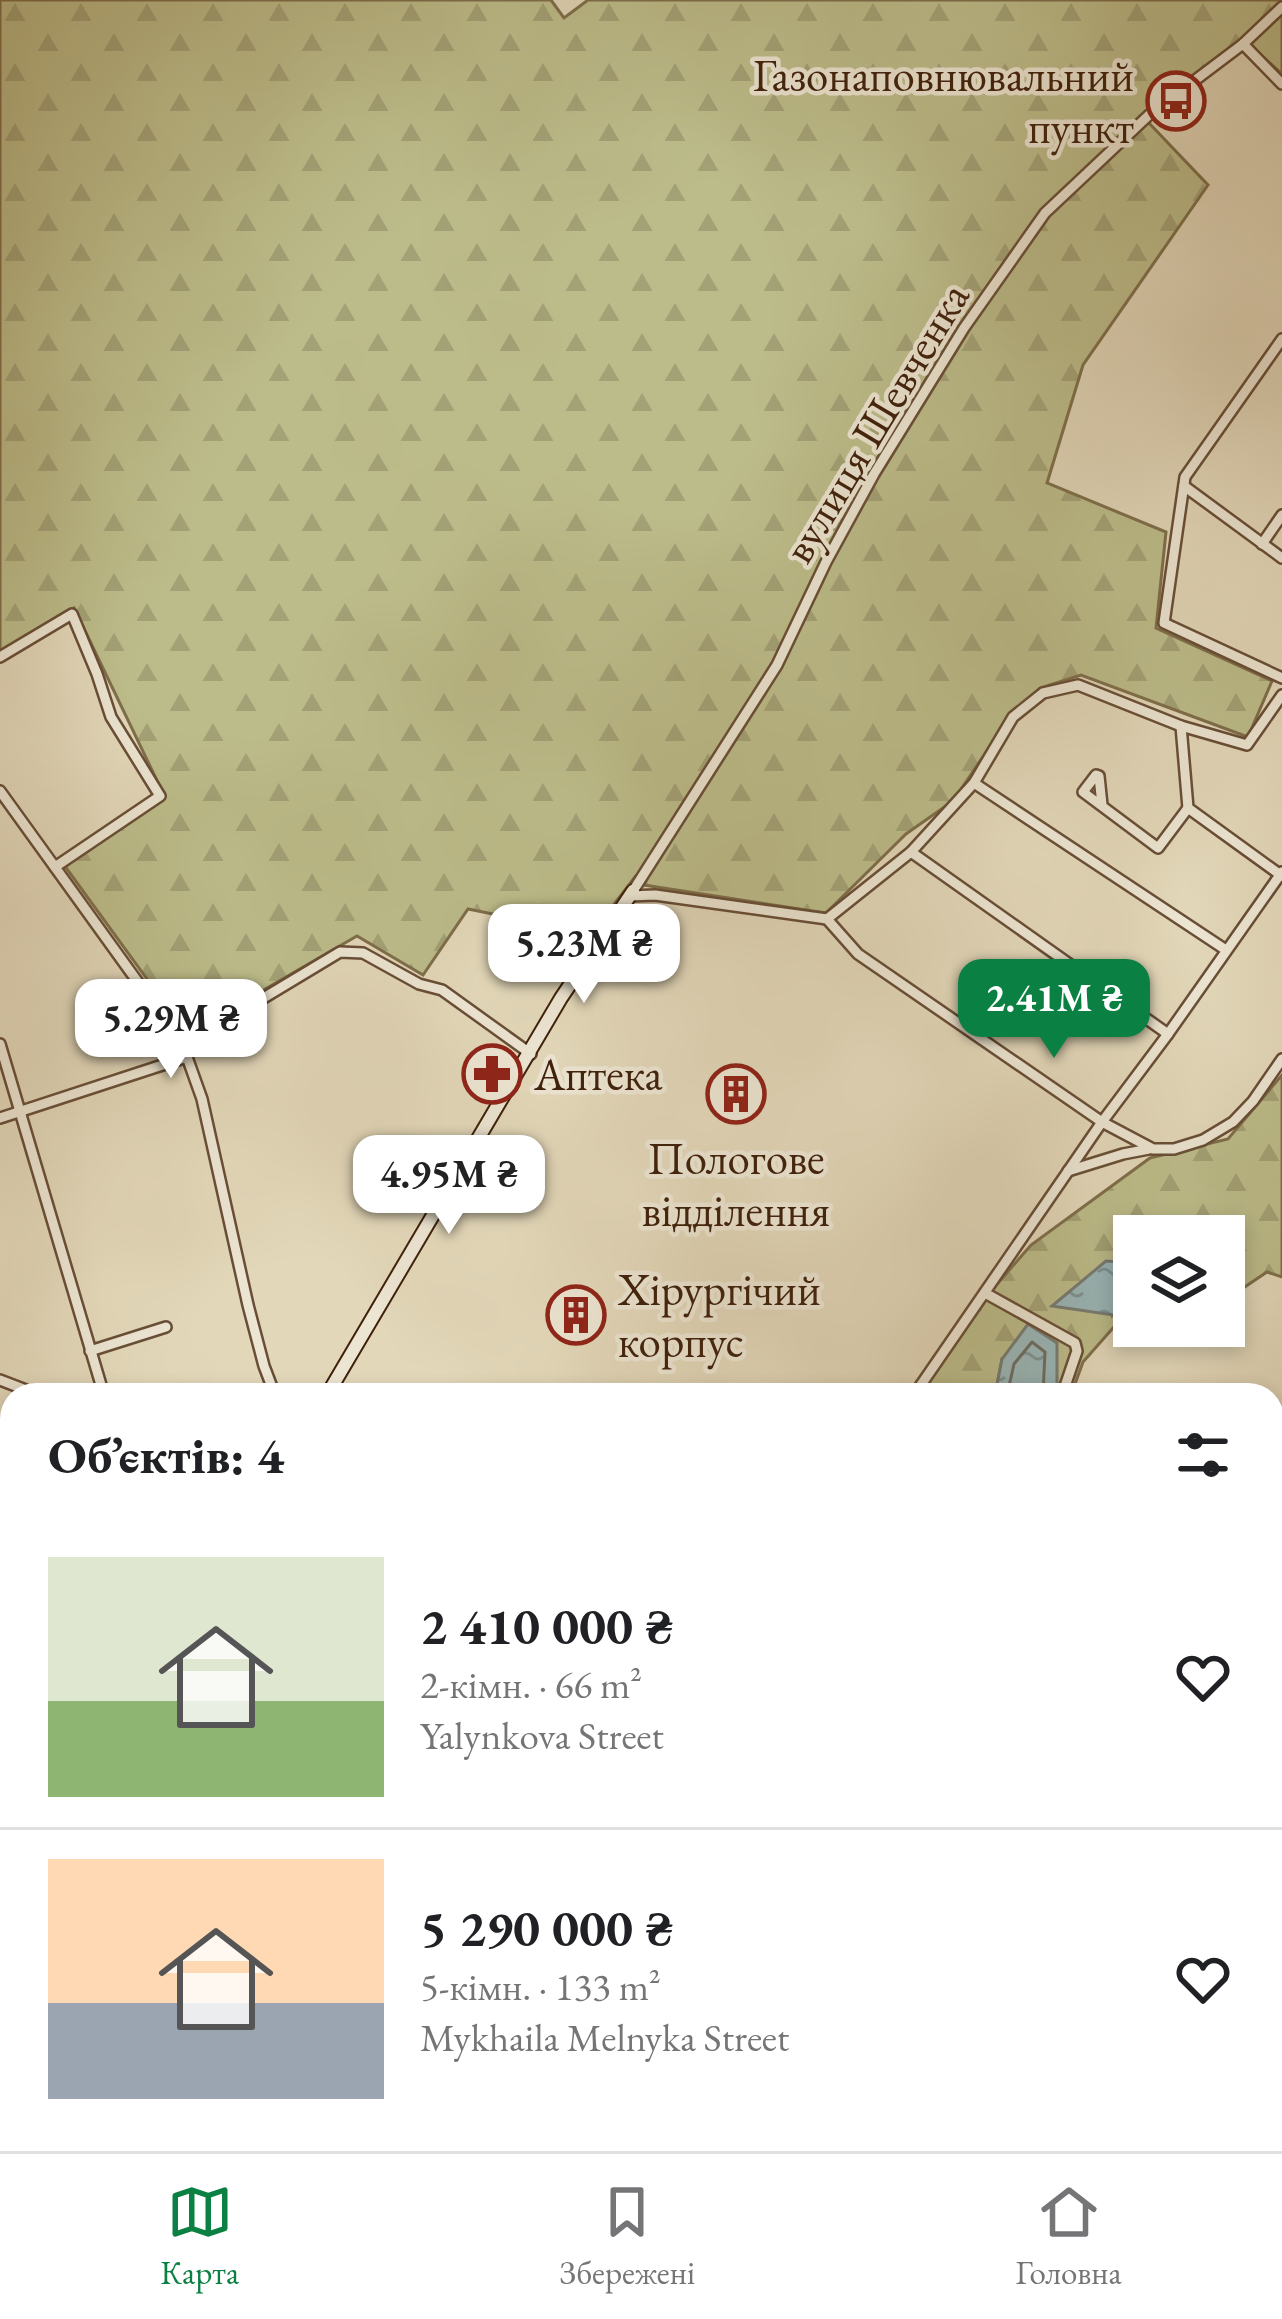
<!DOCTYPE html>
<html lang="uk">
<meta charset="utf-8">
<style>
body{margin:0;font-family:"EB Garamond",serif;background:#f2f2f2;color:#202124;height:100vh;display:flex;flex-direction:column;font-size:45px;white-space:nowrap}
*{box-sizing:border-box;margin:0}
p{font-size:39px;color:#757577}
.icon{flex:none;width:66px;height:66px;fill:none;stroke:currentColor;stroke-width:2;stroke-linecap:round;stroke-linejoin:round}
.map{position:relative;flex:1;overflow:hidden}
.details{position:absolute;left:0px;top:1383px;width:1284px;height:768px;display:flex;flex-direction:column;background:#fff;border-radius:36px 36px 0 0;box-shadow:0 6px 18px #0003}
.details>*{flex:none}
.buttons{position:absolute;left:1113px;top:1215px;display:grid;gap:24px}
.buttons a{display:grid;place-items:center;width:132px;height:132px;border-radius:0px;background:#fff;box-shadow:0 6px 18px #0003;font-size:60px}
.price{position:absolute;translate:-50% -102px;padding:0 27px;border-radius:24px;background:#fff;color:#222;font-size:39px;line-height:78px;filter:drop-shadow(0 3px 6px #0008)}
.price::after{content:'';position:absolute;left:50%;top:72px;width:36px;height:27px;margin-left:-18px;background:inherit;clip-path:polygon(0 0,100% 0,50% 100%)}
.price.active{background:#0b8043;color:#fff}
ul{padding:0;list-style:none}
li{display:flex;align-items:center;gap:36px;height:300px;padding:0 48px}
li+li{border-top:3px solid #e0e0e0}
li span{display:grid;place-items:center;flex:none;width:336px;height:240px;border-radius:0px;color:#555}
li>.icon{margin-inline-start:auto}
span .icon{width:144px;height:144px;fill:#fffc;stroke-width:1}
li b{font-size:51px}
h2{display:flex;justify-content:space-between;align-items:center;height:144px;padding:0 48px;font-size:51px}
.tab-bar{display:flex;justify-content:space-around;align-items:center;height:168px;border-top:3px solid #e0e0e0;background:#fff;font-size:33px;color:#757577}
.tab-bar a{display:grid;justify-items:center;gap:6px}
.tab-bar .active{color:#0b8043}
.map>svg:first-child{display:block}
.forest{fill:url(#forest-firs);stroke:#7e6e4a;stroke-width:3}
.water{fill:url(#water-ripples);stroke:#757b74;stroke-width:3}
.lines{fill:none;stroke-linecap:round;stroke-linejoin:round}
.shore{stroke:#6c6c62;stroke-width:3}
.street-casing{stroke:#684e36;stroke-width:14}
.secondary-casing{stroke:#3f210b;stroke-width:16}
.street{stroke:#ece5d2;stroke-width:9}
.secondary{stroke:#ece5d2;stroke-width:12}
.labels{text-anchor:middle;stroke-width:9;stroke-linejoin:round;paint-order:stroke}
.poi-label{font-size:45px;fill:#3f210b;stroke:#ece5d2;text-anchor:start}
.street-label{font-size:45px;fill:#3f210b;stroke:#ece5d2}
</style>
<div class="map">
<svg width="1282" height="2151" viewBox="0 0 1282 2151">
<defs>
<pattern id="forest-firs" width="22" height="20" patternUnits="userSpaceOnUse" patternTransform="scale(3)"><rect width="22" height="20" fill="#bcbc8a"/><path d="M5 1l3.5 6h-7zM16 11l3.5 6h-7z" fill="#a3a176"/></pattern>
<pattern id="water-ripples" width="26" height="14" patternUnits="userSpaceOnUse" patternTransform="scale(3)"><rect width="26" height="14" fill="#99b7ba"/><path d="M2 4q2-2 4 0t4 0M15 11q2-2 4 0t4 0" fill="none" stroke="#7e9495"/></pattern>
</defs>
<rect width="100%" height="100%" fill="#e2d7b9"/>
<filter id="stains"><feTurbulence type="fractalNoise" baseFrequency=".00167" numOctaves="4"/><feColorMatrix values="0 0 0 0 .2 0 0 0 0 .09 0 0 0 0 .02 0 0 0 .5 -.17"/></filter>
<radialGradient id="worn" r=".72"><stop offset=".6" stop-color="#630" stop-opacity="0"/><stop offset="1" stop-color="#630" stop-opacity=".3"/></radialGradient>
<g class="forest">
<path d="M0 0H551L564 18 588 0H1282V74L1249 44 1148 122 1208 185 1083 365 1047 483 1166 532 1156 628 1272 681 1248 737 1081 675 1040 688 1012 714 953 801 906 834 826 913 644 885 635 877 591 934 468 909 423 975 357 936 187 1034 64 865 164 795 74 608 0 652Z"/>
<path d="M1282 1075V1277L1267 1272 1224 1301V1236H1134V1246L1121 1262 1113 1315 1134 1299V1315L1128 1311 1083 1362 1071 1395H1052L1057 1386 1002 1359 995 1395H914L958 1329 1031 1245 1150 1158 1228 1139Z"/>
<path d="M1272 2095 1282 2098V2151H1090L1092 2139H1272Z"/>
<path d="M575 2139H637L634 2151H571Z"/>
</g>
<g class="water">
<path d="M1134 1246V1299L1113 1315 1052 1306 1106 1261 1121 1262Z"/>
<path d="M1028 1324 1057 1343V1386L1052 1395H995L1002 1359Z"/>
</g>
<g class="lines">
<path class="shore" d="M1007 1395 1014 1364 1032 1342 1045 1352 1043 1395"/>
<g class="street-casing">
<g id="street">
<path d="M1243 44 1282 84"/>
<path d="M1282 339 1185 477 1164 623 1282 678"/>
<path d="M1184 486 1282 558"/>
<path d="M1262 544 1282 515"/>
<path d="M0 657 72 614 97 674 111 717 160 796 55 867"/>
<path d="M1181 726 1188 808 1282 876"/>
<path d="M974 783 1226 950"/>
<path d="M0 791 163 1017 187 1057 202 1099 248 1305 264 1366 275 1395"/>
<path d="M1102 805 1099 776 1096 775 1083 792 1158 848 1188 808"/>
<path d="M911 852 1168 1034"/>
<path d="M633 891 777 665 826 562 874 474 964 328 1045 213 1149 115 1243 44 1282 7"/>
<path d="M630 896 655 895 827 919"/>
<path d="M827 919 911 852 974 783 1013 717 1043 693 1078 685 1181 726 1247 745 1282 695"/>
<path d="M827 919 858 954 1102 1122 1153 1149H1174L1203 1140 1233 1122 1253 1101 1282 1059"/>
<path d="M0 1044 104 1395"/>
<path d="M182 1047 340 952 363 953 419 984 442 990 531 1054"/>
<path d="M0 1118 187 1057"/>
<path d="M1068 1171 1123 1154 1149 1149"/>
<path d="M985 1293 1075 1343 1077 1351 1062 1395"/>
<path d="M90 1351 166 1327"/>
<path d="M0 1380 26 1390 28 1395"/>
<path d="M914 1395 1102 1122 1168 1034 1282 872"/>
<path d="M0 1469 12 1463"/>
<path d="M1272 1546 1282 1549"/>
<path d="M0 1553 12 1547"/>
<path d="M1272 1664 1282 1627"/>
<path d="M0 1673 12 1666"/>
<path d="M0 1766 1 1767"/>
<path d="M1272 1832 1282 1834"/>
<path d="M329 2139 338 2146 363 2151"/>
<path d="M940 2139 996 2151"/>
<path d="M737 2151 740 2139"/>
<path d="M1089 2151 1092 2139"/>
</g>
</g>
<g class="secondary-casing">
<g id="secondary">
<path d="M327 1395 561 998 633 891"/>
<path d="M1272 2063 1282 2066"/>
<path d="M187 2151 193 2139"/>
</g>
</g>
<use href="#street" class="street"/>
<use href="#secondary" class="secondary"/>
</g>
<defs>
<g id="bus-ring" transform="scale(3)"><circle r="9.5" fill="#ece5d2" stroke="#8f2418" stroke-width="1.5"/><path d="M-5-6H5V4H4V6H2V4H-2V6H-4V4H-5ZM-3.5-4V0h7V-4ZM-3.5 1.2v1.5H-2V1.2ZM2 1.2v1.5H3.5V1.2Z" fill="#8f2418"/></g>
<g id="pharmacy-ring" transform="scale(3)"><circle r="9.5" fill="#ece5d2" stroke="#8f2418" stroke-width="1.5"/><path d="M-2-6h4v4h4v4h-4v4h-4v-4h-4v-4h4Z" fill="#8f2418"/></g>
<g id="building-ring" transform="scale(3)"><circle r="9.5" fill="#ece5d2" stroke="#8f2418" stroke-width="1.5"/><path d="M-4-6H4V6H1V3H-1V6H-4ZM-2.5-4.3h1.7v1.8h-1.7ZM.8-4.3h1.7v1.8H.8ZM-2.5-1h1.7V.8h-1.7ZM.8-1h1.7V.8H.8Z" fill="#8f2418"/></g>
</defs>
<g fill-rule="evenodd">
<use href="#bus-ring" x="1176" y="101"/>
<use href="#pharmacy-ring" x="492" y="1074"/>
<use href="#building-ring" x="736" y="1094"/>
<use href="#building-ring" x="576" y="1315"/>
</g>
<g class="labels">
<g class="poi-label">
<text x="1134" y="91" text-anchor="end">Газонаповнювальний<tspan x="1134" dy="52">пункт</tspan></text>
<text x="534" y="1090">Аптека</text>
<text x="736" y="1174" text-anchor="middle">Пологове<tspan x="736" dy="52">відділення</tspan></text>
<text x="618" y="1305">Хірургічий<tspan x="618" dy="52">корпус</tspan></text>
</g>
<g class="street-label">
<text transform="translate(875 422) rotate(-59)" y="16">вулиця Шевченка</text>
</g>
</g>
<rect width="100%" height="100%" filter="url(#stains)"/>
<rect width="100%" height="100%" fill="url(#worn)"/>
</svg>
<div class="buttons">
<a><svg class="icon" aria-label="layers" viewBox="0 0 24 24"><path d="M12 4l9 5-9 5-9-5zM3 14l9 5 9-5"/></svg></a>
</div>
<b class="price" style="left:584px;top:1006px">5.23M ₴</b>
<b class="price active" style="left:1054px;top:1061px">2.41M ₴</b>
<b class="price" style="left:171px;top:1081px">5.29M ₴</b>
<b class="price" style="left:449px;top:1237px">4.95M ₴</b>
<section class="details">
<h2>Об’єктів: 4<svg class="icon" aria-label="filters" viewBox="0 0 24 24"><path d="M4 7h16M4 17h16"/><circle cx="9" cy="7" r="2"/><circle cx="15" cy="17" r="2"/></svg></h2>
<ul>
<li><span style="background:linear-gradient(#dfe7d0 60%,#8fb573 0)"><svg class="icon" aria-label="home" viewBox="0 0 24 24"><path d="M3 11l9-7 9 7M6 9v11h12V9"/></svg></span><div><b>2 410 000 ₴</b><p>2-кімн. · 66 m²</p><p>Yalynkova Street</p></div><svg class="icon" aria-label="heart" viewBox="0 0 24 24"><path d="M12 20l-8-8c-3-5 5-10 8-4 3-6 11-1 8 4z"/></svg></li>
<li><span style="background:linear-gradient(#ffd9b3 60%,#9aa5b1 0)"><svg class="icon" aria-label="home" viewBox="0 0 24 24"><path d="M3 11l9-7 9 7M6 9v11h12V9"/></svg></span><div><b>5 290 000 ₴</b><p>5-кімн. · 133 m²</p><p>Mykhaila Melnyka Street</p></div><svg class="icon" aria-label="heart" viewBox="0 0 24 24"><path d="M12 20l-8-8c-3-5 5-10 8-4 3-6 11-1 8 4z"/></svg></li>
</ul>
</section>
</div>
<nav class="tab-bar">
<a class="active"><svg class="icon" aria-label="map" viewBox="0 0 24 24"><path d="M3 6l6-2 6 2 6-2v14l-6 2-6-2-6 2zM9 4v14M15 6v14"/></svg>Карта</a>
<a><svg class="icon" aria-label="saved" viewBox="0 0 24 24"><path d="M7 4h10v16l-5-4-5 4z"/></svg>Збережені</a>
<a><svg class="icon" aria-label="home" viewBox="0 0 24 24"><path d="M3 11l9-7 9 7M6 9v11h12V9"/></svg>Головна</a>
</nav>
